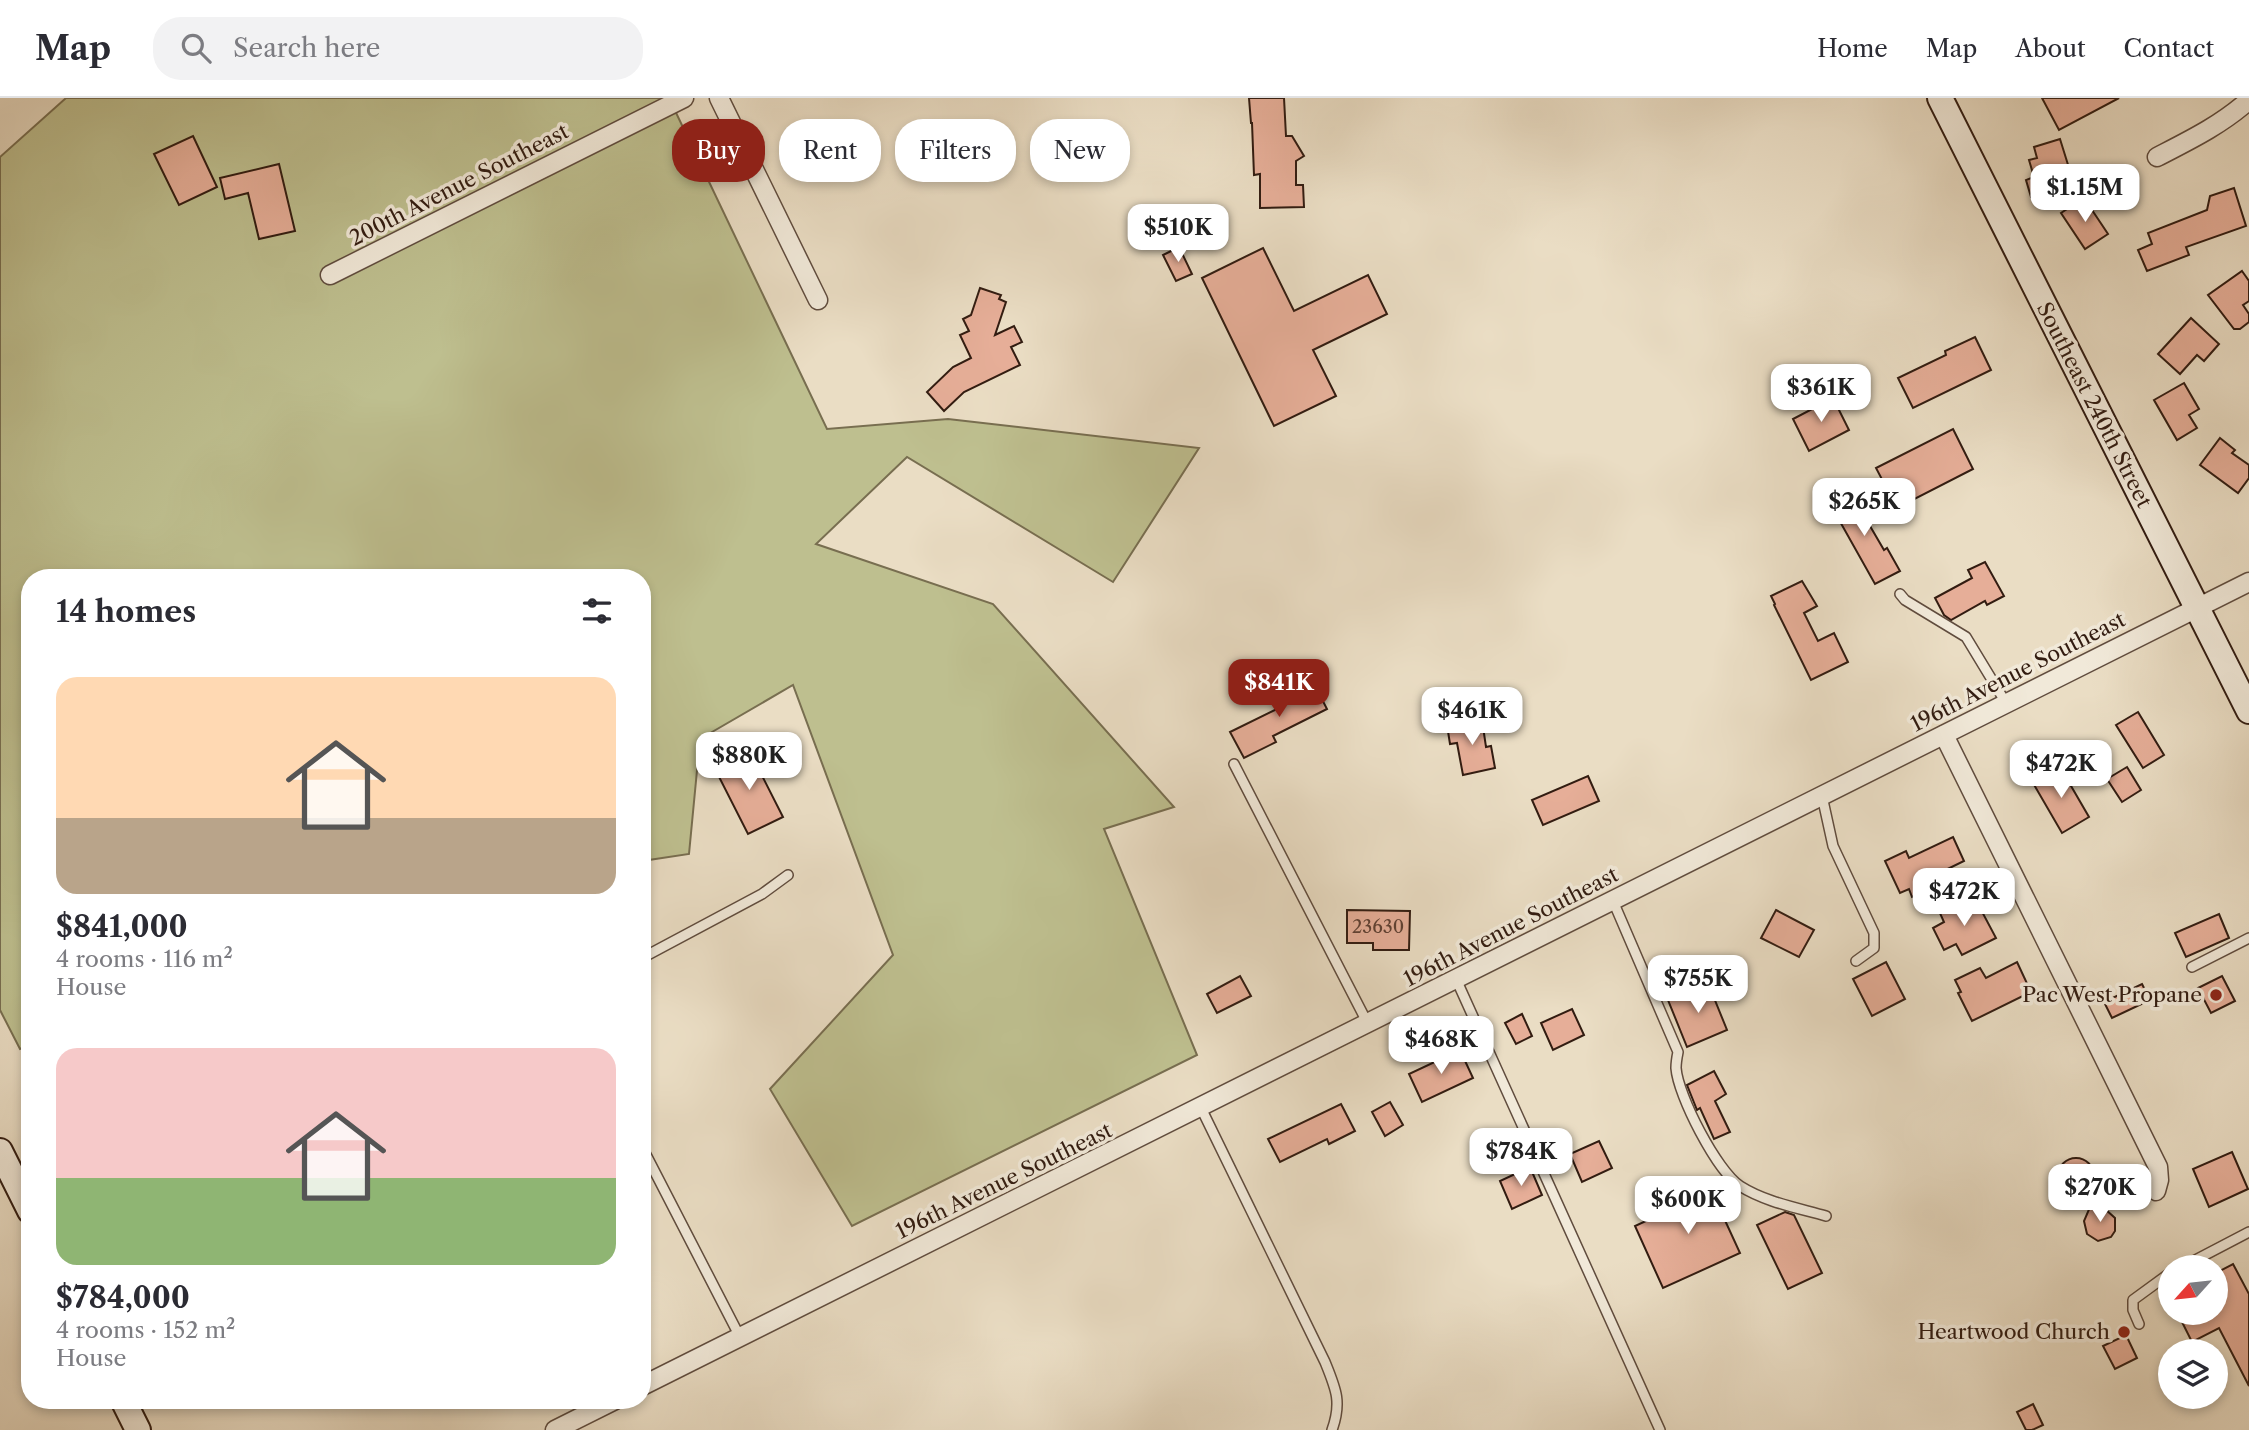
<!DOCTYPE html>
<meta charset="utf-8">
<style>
body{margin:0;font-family:"Libre Caslon Text",serif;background:#f2f2f3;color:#2b2b33;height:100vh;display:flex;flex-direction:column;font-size:26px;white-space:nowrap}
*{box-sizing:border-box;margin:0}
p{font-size:23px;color:#7c7c81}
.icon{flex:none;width:38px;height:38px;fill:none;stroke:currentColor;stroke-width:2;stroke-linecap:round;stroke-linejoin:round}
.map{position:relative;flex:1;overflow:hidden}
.sheet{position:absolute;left:21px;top:471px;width:630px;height:840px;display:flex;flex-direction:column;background:#fff;border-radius:28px;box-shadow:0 4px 10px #0003}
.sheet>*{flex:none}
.banner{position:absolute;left:672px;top:21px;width:665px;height:63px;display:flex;gap:14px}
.needle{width:46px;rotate:243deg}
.tools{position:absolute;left:2158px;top:1157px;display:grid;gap:14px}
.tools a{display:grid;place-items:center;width:70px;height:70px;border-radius:50%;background:#fff;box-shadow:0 4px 10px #0003;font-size:35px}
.price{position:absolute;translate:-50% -60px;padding:0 16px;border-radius:14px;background:#fff;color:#222;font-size:23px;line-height:46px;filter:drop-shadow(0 2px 4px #0008)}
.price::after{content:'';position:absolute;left:50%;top:42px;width:21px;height:16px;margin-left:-10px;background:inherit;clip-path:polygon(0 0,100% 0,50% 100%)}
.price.selected{background:#8f2418;color:#fff}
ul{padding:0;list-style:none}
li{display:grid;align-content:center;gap:14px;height:371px;padding:0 35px}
li span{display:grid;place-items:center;height:217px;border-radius:21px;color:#555}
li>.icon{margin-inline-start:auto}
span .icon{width:126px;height:126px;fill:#fffc;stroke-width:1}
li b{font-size:30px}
h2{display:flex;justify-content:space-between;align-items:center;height:84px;padding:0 35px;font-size:30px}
.chip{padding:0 24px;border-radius:28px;background:#fff;box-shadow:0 4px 10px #0003;font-size:24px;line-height:63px}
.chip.selected{background:#8f2418;color:#fff}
header{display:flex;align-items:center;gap:42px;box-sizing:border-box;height:98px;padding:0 35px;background:#fff;border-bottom:2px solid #e1e1e2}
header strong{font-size:33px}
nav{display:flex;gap:38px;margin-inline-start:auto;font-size:24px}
.search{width:490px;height:63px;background:#f2f2f3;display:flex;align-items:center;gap:18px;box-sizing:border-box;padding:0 24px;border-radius:28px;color:#7c7c81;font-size:26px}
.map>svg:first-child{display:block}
.green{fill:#bebf8f;stroke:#786e50;stroke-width:2}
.building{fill:#e6ae98;stroke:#321c11;stroke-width:2}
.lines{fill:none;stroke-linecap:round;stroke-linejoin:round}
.lane-casing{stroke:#604c3e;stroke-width:12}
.street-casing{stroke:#604c3e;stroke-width:21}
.secondary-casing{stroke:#321c11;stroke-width:28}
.lane{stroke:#f1e9d9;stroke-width:9}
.street{stroke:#f1e9d9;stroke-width:18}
.secondary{stroke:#f1e9d9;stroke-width:24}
.poi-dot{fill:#8f2418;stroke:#f1e9d9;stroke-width:2.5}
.labels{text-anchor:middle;stroke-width:7;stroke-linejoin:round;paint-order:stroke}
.number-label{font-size:18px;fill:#5f4033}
.street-label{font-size:21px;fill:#321c11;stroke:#f1e9d9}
.poi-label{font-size:21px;fill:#321c11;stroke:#f1e9d9;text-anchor:end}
</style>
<header>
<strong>Map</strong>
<div class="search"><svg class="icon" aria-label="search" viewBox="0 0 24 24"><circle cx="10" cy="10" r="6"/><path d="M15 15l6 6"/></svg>Search here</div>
<nav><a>Home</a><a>Map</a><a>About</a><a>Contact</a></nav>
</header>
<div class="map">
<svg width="2249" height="1332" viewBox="0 0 2249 1332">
<rect width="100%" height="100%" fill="#eaddc4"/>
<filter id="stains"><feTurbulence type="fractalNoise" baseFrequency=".00286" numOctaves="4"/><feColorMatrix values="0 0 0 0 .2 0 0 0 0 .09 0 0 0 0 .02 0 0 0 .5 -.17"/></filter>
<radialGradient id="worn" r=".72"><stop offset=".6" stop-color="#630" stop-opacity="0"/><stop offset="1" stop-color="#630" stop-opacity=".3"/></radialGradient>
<path class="green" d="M66 0H669L827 331 948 321 1199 350 1113 484 907 359 816 446 993 506 1174 709 1104 731 1197 957 852 1128 770 991 893 857 793 587 700 641 689 756 642 763V480H30V947L20 951 0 912V59Z"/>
<g class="building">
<path d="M1249 0H1284L1286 38H1292L1304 58 1296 63V87H1303L1304 109 1260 110V76L1254 77 1252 25H1251Z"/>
<path d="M2042 0H2119L2059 32Z"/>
<path d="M193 38 217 89 179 107 154 56Z"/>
<path d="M2060 41 2074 86 2031 99 2026 82 2034 79 2029 62 2037 60 2034 49Z"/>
<path d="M279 66 295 133 259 141 248 95 225 101 220 80Z"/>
<path d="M2234 90 2246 128 2186 149 2189 157 2147 173 2138 152 2152 146 2148 135 2207 112 2210 98Z"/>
<path d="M2084 100 2108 136 2085 151 2061 115Z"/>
<path d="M1179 149 1192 176 1176 183 1163 157Z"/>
<path d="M1263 150 1294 213 1368 177 1387 216 1313 252 1336 298 1274 328 1202 180Z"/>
<path d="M2242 173 2249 183V203L2243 207 2249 216V224L2240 231H2234L2208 197Z"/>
<path d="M980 190 1001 197 999 201 1006 204 995 237 1014 228 1022 244 1011 249 1020 267 964 294 944 313 927 294 953 269 971 260 960 237 969 233 963 221 971 217Z"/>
<path d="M2191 220 2219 246 2204 263 2197 257 2180 276 2158 256Z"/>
<path d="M1975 239 1991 272 1913 310 1898 280 1946 257 1945 253Z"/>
<path d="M2184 285 2199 311 2189 317 2197 330 2177 342 2154 302Z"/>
<path d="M1833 300 1849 332 1809 353 1793 321Z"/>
<path d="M1953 331 1973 371 1897 410 1876 370Z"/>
<path d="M2220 340 2235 352 2232 355 2249 367V380L2238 395 2200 367Z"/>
<path d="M1849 392 1884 452 1887 450 1900 473 1875 486 1829 404Z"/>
<path d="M1985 464 2004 498 1987 507 1985 503 1951 522 1944 517 1935 500 1972 480 1968 472Z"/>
<path d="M1802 483 1817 508 1804 515 1818 543 1834 535 1848 564 1811 582 1774 507 1775 506 1771 498Z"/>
<path d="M1312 582 1327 611 1273 638 1276 644 1244 660 1230 634 1281 609 1276 600Z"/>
<path d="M2138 614 2164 657 2143 670 2116 627Z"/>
<path d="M1482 622 1486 649 1491 648 1495 670 1463 677 1457 645 1450 646 1447 627Z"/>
<path d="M749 652 783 719 748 736 714 669Z"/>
<path d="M2060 669 2089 719 2062 735 2033 685Z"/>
<path d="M2127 669 2141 692 2122 704 2107 681Z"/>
<path d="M1588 678 1599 703 1543 727 1532 702Z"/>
<path d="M1953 739 1964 763 1927 781 1931 790 1912 799 1909 791 1900 795 1885 763 1906 753 1909 760Z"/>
<path d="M1961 801 1967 812 1978 806 1996 840 1962 857 1956 846 1944 852 1933 830 1944 824 1939 813Z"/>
<path d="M1347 812 1410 813 1409 852H1373V845H1347Z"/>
<path d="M1776 812 1814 832 1799 859 1761 840Z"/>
<path d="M2219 816 2229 840 2186 859 2175 835Z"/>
<path d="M1886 864 1905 901 1872 918 1853 881Z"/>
<path d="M2017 864 2031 894 1972 923 1958 895 1961 894 1955 882 1980 870 1986 880Z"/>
<path d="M1240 878 1251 898 1217 915 1207 896Z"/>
<path d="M2222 878 2235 903 2211 915 2198 890Z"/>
<path d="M1708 885 1727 932 1687 949 1668 902Z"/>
<path d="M2142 886 2150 902 2112 920 2104 904Z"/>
<path d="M1572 911 1584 937 1553 952 1541 925Z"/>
<path d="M1522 916 1532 938 1516 946 1505 925Z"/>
<path d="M1460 952 1473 980 1422 1004 1409 976Z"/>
<path d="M1714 973 1726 996 1715 1003 1730 1034 1714 1041 1700 1010 1697 1012 1687 987Z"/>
<path d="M1390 1004 1403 1027 1385 1038 1372 1014Z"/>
<path d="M1341 1006 1355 1033 1329 1046 1327 1041 1280 1064 1268 1041Z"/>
<path d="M1599 1043 1612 1070 1582 1084 1570 1056Z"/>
<path d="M2232 1054 2248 1091 2209 1109 2193 1071Z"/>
<circle cx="2076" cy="1078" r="18"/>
<path d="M1530 1069 1542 1097 1512 1111 1500 1083Z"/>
<path d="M1706 1081 1740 1155 1663 1190 1635 1128 1685 1105 1680 1092Z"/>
<path d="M2090 1109 2105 1111 2115 1120V1133L2111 1139 2098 1143 2087 1136 2084 1123Z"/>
<path d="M1785 1114 1794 1117 1822 1175 1788 1191 1757 1127Z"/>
<path d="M2233 1166 2249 1196V1288L2219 1230 2192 1244 2177 1214H2216V1175Z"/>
<path d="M2126 1237 2137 1260 2115 1271 2103 1248Z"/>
<path d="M2033 1306 2043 1327 2032 1332H2026L2017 1314Z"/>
</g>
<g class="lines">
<g class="lane-casing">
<g id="lane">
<path d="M1900 496 1905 502 1966 539 2006 605"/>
<path d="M1234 666 1368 926"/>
<path d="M1822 698 1833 748 1874 835V850L1856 863"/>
<path d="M1613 803 1678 954C1677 959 1676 965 1676 970 1678 998 1717 1073 1740 1088 1765 1104 1798 1110 1826 1118"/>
<path d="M642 860 762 796 788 777"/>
<path d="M2192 869 2249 840"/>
<path d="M1456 881 1660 1332"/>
<path d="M1201 1010 1325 1264C1336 1291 1342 1304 1332 1332"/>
<path d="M642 1049 740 1239"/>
<path d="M2182 1169 2249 1134"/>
<path d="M2139 1226 2133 1212V1202L2170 1175"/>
</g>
</g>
<g class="street-casing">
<g id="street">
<path d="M719 0 818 202"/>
<path d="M2157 59C2190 42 2221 27 2249 2"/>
<path d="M330 177 684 0"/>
<path d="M1944 637 2158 1069 2159 1082 2156 1093"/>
<path d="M642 1288 2249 484"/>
<path d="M555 1332 615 1302"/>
</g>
</g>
<g class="secondary-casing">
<g id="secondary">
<path d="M1940 0 2249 613"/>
<path d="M0 1053 30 1113"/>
<path d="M123 1302 138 1332"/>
</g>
</g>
<use href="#lane" class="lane"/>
<use href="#street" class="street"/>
<use href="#secondary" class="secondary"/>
</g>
<g class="poi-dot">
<circle cx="2216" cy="897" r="7"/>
<circle cx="2124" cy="1234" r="7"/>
</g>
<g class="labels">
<g class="number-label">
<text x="1378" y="835">23630</text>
</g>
<g class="street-label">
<text transform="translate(459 87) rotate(-27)" y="7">200th Avenue Southeast</text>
<text transform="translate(2094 307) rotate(63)" y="7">Southeast 240th Street</text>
<text transform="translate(2018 574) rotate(-27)" y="7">196th Avenue Southeast</text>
<text transform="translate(1511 829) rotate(-27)" y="7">196th Avenue Southeast</text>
<text transform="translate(1004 1083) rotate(-26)" y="7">196th Avenue Southeast</text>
</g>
<g class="poi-label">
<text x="2202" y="904">Pac West Propane</text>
<text x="2110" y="1241">Heartwood Church</text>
</g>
</g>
<rect width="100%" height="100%" filter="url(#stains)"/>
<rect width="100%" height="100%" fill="url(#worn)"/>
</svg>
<div class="tools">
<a><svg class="needle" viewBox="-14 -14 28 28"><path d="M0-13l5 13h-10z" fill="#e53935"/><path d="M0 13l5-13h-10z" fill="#7c7c81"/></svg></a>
<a><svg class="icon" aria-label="layers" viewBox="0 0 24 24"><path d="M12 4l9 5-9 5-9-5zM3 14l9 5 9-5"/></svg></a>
</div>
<b class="price" style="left:2085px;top:126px">$1.15M</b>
<b class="price" style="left:1178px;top:166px">$510K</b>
<b class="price" style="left:1821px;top:326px">$361K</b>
<b class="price" style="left:1864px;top:440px">$265K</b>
<b class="price selected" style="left:1279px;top:621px">$841K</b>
<b class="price" style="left:1472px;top:649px">$461K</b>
<b class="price" style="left:749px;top:694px">$880K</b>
<b class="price" style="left:2061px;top:702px">$472K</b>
<b class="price" style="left:1964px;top:830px">$472K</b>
<b class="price" style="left:1698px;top:917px">$755K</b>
<b class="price" style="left:1441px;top:978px">$468K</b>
<b class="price" style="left:1521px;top:1090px">$784K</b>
<b class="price" style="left:2100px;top:1126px">$270K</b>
<b class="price" style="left:1688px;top:1138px">$600K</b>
<div class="banner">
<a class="chip selected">Buy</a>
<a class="chip">Rent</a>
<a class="chip">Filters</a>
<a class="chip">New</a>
</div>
<section class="sheet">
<h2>14 homes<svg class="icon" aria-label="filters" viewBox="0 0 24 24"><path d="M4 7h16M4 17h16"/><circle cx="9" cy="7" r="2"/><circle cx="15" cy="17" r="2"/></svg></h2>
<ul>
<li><span style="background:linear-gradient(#ffd9b3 65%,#b9a48a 0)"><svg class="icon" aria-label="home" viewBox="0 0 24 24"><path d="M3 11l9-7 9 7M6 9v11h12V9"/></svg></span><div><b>$841,000</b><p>4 rooms · 116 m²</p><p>House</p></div></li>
<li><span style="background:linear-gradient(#f6c9c9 60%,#8fb573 0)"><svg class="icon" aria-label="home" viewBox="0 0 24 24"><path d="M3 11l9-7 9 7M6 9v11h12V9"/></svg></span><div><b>$784,000</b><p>4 rooms · 152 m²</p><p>House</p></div></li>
</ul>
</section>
</div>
